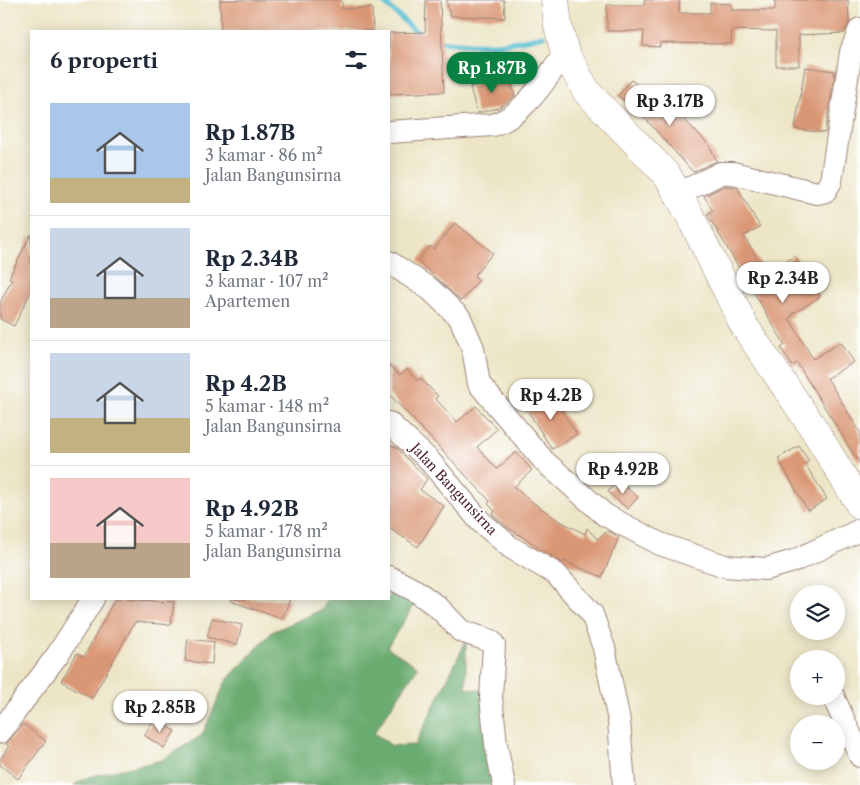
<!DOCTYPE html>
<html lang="id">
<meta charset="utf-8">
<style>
body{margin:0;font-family:"Libre Caslon Text",serif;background:#f2f2f3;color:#1f2937;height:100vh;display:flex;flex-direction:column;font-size:19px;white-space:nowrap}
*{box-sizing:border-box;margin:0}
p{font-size:16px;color:#747a83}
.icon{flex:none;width:28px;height:28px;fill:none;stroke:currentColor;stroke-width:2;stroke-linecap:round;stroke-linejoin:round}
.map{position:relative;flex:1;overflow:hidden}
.sheet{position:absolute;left:30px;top:30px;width:360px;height:570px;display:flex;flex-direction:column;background:#fff;border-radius:0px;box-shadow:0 2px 12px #0003}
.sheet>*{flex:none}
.fabs{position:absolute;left:790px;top:585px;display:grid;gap:10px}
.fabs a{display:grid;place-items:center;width:55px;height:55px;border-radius:50%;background:#fff;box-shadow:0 2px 12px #0003;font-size:25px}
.price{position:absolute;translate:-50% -42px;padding:0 11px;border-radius:18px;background:#fff;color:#222;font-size:16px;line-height:32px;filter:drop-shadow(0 1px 2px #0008)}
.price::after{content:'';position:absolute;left:50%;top:30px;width:15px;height:11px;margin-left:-8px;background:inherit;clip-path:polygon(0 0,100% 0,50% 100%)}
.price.selected{background:#0b8043;color:#fff}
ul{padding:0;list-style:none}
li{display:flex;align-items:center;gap:15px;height:125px;padding:0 20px}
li+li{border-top:1px solid #e0e1e3}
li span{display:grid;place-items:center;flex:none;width:140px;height:100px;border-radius:0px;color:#555}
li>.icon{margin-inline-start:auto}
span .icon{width:60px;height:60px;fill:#fffc;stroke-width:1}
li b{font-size:21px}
h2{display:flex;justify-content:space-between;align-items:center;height:60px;padding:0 20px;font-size:21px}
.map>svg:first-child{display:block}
.forest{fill:#6bac6f;stroke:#5a664d}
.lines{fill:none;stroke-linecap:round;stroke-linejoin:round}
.stream{stroke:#54bdd1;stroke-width:5.5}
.building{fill:#da9774}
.street-casing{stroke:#9b8278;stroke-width:24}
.highway-casing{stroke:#9b8278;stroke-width:29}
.street{stroke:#fff;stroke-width:22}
.highway{stroke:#fff;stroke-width:28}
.labels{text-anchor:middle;stroke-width:5;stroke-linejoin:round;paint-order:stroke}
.street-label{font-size:14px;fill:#4a1f2b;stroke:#fff}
</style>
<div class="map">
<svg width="860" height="785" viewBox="0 0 860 785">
<rect width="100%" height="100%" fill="#fff"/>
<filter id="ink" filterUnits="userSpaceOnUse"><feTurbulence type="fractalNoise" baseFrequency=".02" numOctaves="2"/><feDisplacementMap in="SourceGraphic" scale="10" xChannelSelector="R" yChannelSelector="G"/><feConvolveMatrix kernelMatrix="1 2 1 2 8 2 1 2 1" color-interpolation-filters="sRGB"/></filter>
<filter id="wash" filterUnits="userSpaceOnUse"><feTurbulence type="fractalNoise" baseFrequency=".0096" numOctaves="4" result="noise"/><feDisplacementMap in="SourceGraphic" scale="20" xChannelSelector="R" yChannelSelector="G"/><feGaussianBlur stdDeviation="1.12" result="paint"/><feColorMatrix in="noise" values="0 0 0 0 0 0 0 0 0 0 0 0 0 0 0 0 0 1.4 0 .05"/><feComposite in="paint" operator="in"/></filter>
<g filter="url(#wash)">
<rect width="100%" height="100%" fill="#ece5c6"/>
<path class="forest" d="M389 588 416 603 387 647 418 667 374 733 392 746 415 745 466 641V688L486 691 496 785H74L88 777 162 760 202 735 226 681 272 632 323 609 327 599H389Z"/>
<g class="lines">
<g class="stream">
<path d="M381 0 421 36"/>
<path d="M434 40C476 47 502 46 543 36"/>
</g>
</g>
<g id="blocks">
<g class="building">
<path d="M220 0H342V9L372 8 373 31H221Z"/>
<path d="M426 0H440L444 92 389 94V33L425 32Z"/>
<path d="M446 0H504L505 18 450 16Z"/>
<path d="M644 0H679V13H710V3L732 4V10H775V0H848L849 22 844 33 799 35V66H776V31L732 30 731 44 660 43V47L643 46 644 31H607V5H644Z"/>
<path d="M805 67 835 71 825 133 795 129Z"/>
<path d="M509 75 515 96 498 108 477 113 470 87Z"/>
<path d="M631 80 652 96 655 94 675 116 678 113 709 145 717 161 693 172 643 116 618 96Z"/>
<path d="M724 186 737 187 760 227 744 236 764 270 766 273 795 256 820 297 792 314 793 316 789 318 813 359 841 342 854 362 827 378 860 432V464L797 363 792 366 781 348 785 345 707 214 713 211 704 196Z"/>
<path d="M455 223 493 253 474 276 479 280 461 301 418 261 430 246 434 249Z"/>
<path d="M31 234V291L14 326 0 319V303L12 279 9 278Z"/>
<path d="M389 365 400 375 407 369 417 381 420 378 438 396 435 398 457 422 476 406 497 429 477 447 497 469 516 452 532 470 514 487 528 499 558 520 585 534 587 528 597 539 608 531 619 537 602 577 564 561 563 563 507 527 492 514 495 511 488 504 490 501 389 394Z"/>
<path d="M549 392 577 434 552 449 525 407Z"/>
<path d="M389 444 397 448 427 479 420 490 444 506 418 547 389 528Z"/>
<path d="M799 446 809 461 805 464 827 499 808 511 778 458Z"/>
<path d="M617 480 638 497 628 509 608 492Z"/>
<path d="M115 599 174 602 171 625 135 622 92 698 61 681 77 653 84 657Z"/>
<path d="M231 599H290L282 619 231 601Z"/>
<path d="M212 618 242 625 237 645 207 637Z"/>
<path d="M188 639 214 642 212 664 185 661Z"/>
<path d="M155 718 175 731 164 748 144 735Z"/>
<path d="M23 724 46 741 18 779 0 765V759L9 746 6 744Z"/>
</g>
</g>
</g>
<g filter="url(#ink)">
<use href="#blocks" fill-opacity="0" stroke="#9b8278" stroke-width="1"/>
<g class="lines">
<g class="street-casing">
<g id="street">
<path d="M389 132 493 125C525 115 546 78 565 53"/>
<path d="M678 194 721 173H733L817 193 825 191 831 181 851 52 860 29"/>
<path d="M389 262 431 290 460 318 473 348 479 384 544 461 605 515 660 544 725 566 766 569 794 561 860 530"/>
<path d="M389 423 428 459 480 521 510 547 556 574 592 614 604 648 619 721 624 785"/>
<path d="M389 577 416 591 439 608 461 631 491 641 494 645 491 697 496 744 504 785"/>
<path d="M833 696 860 756"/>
<path d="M0 732 58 654 93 599"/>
</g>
</g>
<g class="highway-casing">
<path id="highway" d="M555 0 558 26 565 53 587 92 667 175 688 212 745 327 814 429 860 505"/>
</g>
<use href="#street" class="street"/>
<use href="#highway" class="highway"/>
</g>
</g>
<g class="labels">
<g class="street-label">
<text transform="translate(454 489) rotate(47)" y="5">Jalan Bangunsirna</text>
</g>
</g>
</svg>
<div class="fabs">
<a><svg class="icon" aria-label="layers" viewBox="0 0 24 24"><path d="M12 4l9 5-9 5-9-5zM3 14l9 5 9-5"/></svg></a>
<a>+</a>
<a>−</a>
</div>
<b class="price selected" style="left:492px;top:94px">Rp 1.87B</b>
<b class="price" style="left:670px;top:127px">Rp 3.17B</b>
<b class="price" style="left:783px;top:304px">Rp 2.34B</b>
<b class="price" style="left:551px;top:421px">Rp 4.2B</b>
<b class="price" style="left:623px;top:495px">Rp 4.92B</b>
<b class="price" style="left:160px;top:733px">Rp 2.85B</b>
<section class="sheet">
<h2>6 properti<svg class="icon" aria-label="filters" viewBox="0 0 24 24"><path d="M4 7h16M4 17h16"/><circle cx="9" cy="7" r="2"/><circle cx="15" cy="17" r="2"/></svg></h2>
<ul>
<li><span style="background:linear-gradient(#a9c7e8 75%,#c2b280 0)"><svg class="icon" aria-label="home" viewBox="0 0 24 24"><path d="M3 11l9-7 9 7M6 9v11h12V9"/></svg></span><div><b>Rp 1.87B</b><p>3 kamar · 86 m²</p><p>Jalan Bangunsirna</p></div></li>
<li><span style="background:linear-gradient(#c9d6e8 70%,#b9a48a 0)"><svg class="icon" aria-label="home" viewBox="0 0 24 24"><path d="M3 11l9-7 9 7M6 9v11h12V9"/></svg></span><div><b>Rp 2.34B</b><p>3 kamar · 107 m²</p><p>Apartemen</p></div></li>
<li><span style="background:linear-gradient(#c9d6e8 65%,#c2b280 0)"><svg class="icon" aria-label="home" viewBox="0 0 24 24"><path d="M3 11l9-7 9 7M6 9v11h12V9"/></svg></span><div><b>Rp 4.2B</b><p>5 kamar · 148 m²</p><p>Jalan Bangunsirna</p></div></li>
<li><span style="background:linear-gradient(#f6c9c9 65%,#b9a48a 0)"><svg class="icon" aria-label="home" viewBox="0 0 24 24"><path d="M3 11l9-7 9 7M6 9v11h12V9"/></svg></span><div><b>Rp 4.92B</b><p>5 kamar · 178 m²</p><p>Jalan Bangunsirna</p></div></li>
</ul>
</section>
</div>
